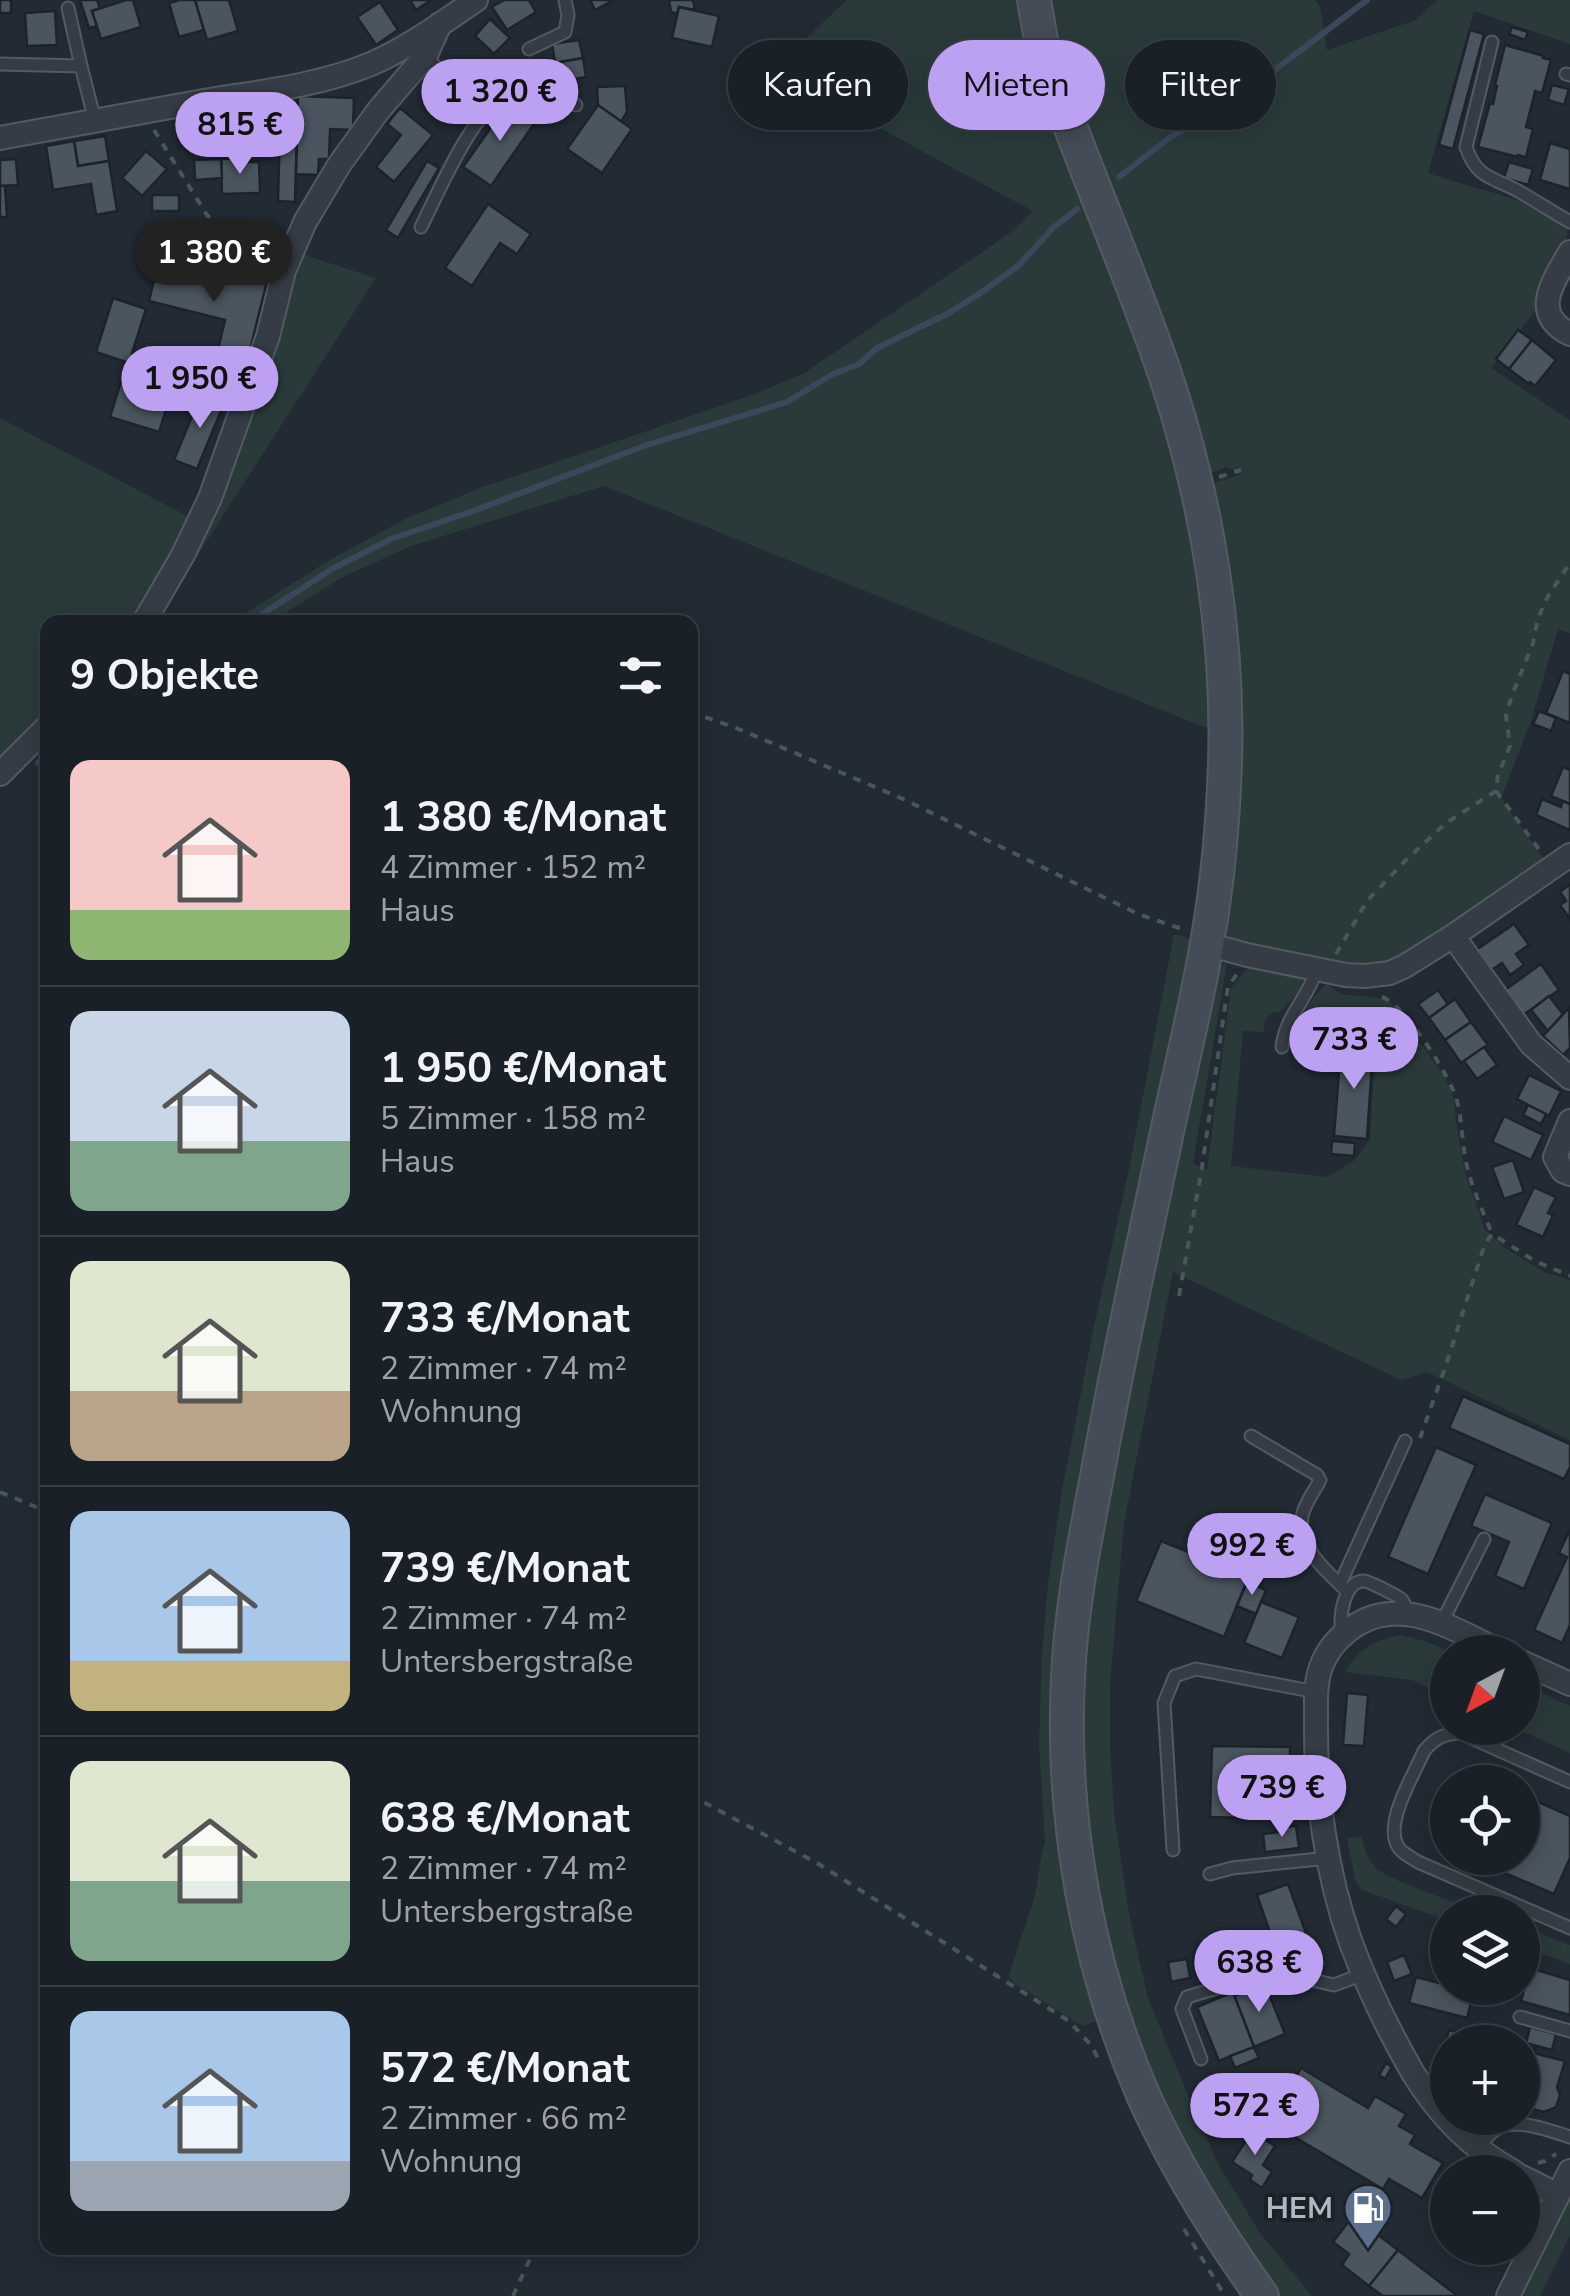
<!DOCTYPE html>
<html lang="de">
<meta charset="utf-8">
<style>
body{margin:0;font-family:"Nunito Sans",sans-serif;background:#272d33;color:#f1f3f6;height:100vh;display:flex;flex-direction:column;font-size:38px;white-space:nowrap}
*{box-sizing:border-box;margin:0}
p{font-size:32px;color:#9fa3a7}
.icon{flex:none;width:55px;height:55px;fill:none;stroke:currentColor;stroke-width:2;stroke-linecap:round;stroke-linejoin:round}
.map{position:relative;flex:1;overflow:hidden}
.panel{position:absolute;left:40px;top:615px;width:658px;height:1640px;display:flex;flex-direction:column;background:#1a2027;border-radius:20px;box-shadow:0 5px 25px #0003,0 0 0 2px #383e44}
.panel>*{flex:none}
.banner{position:absolute;left:728px;top:40px;width:692px;height:90px;display:flex;gap:20px}
.needle{width:65px;rotate:221deg}
.tools{position:absolute;left:1430px;top:1635px;display:grid;gap:20px}
.tools a{display:grid;place-items:center;width:110px;height:110px;border-radius:50%;background:#1a2027;box-shadow:0 5px 25px #0003,0 0 0 2px #383e44;font-size:50px}
.price{position:absolute;translate:-50% -85px;padding:0 22px;border-radius:35px;background:#bca0f2;color:#111;font-size:32px;line-height:65px;filter:drop-shadow(0 2px 5px #0008)}
.price::after{content:'';position:absolute;left:50%;top:60px;width:30px;height:22px;margin-left:-15px;background:inherit;clip-path:polygon(0 0,100% 0,50% 100%)}
.price.on{background:#222;color:#fff}
ul{padding:0;list-style:none}
li{display:flex;align-items:center;gap:30px;height:250px;padding:0 30px}
li+li{border-top:2px solid #383e44}
li span{display:grid;place-items:center;flex:none;width:280px;height:200px;border-radius:20px;color:#555}
li>.icon{margin-inline-start:auto}
span .icon{width:120px;height:120px;fill:#fffc;stroke-width:1}
li b{font-size:42px}
h2{display:flex;justify-content:space-between;align-items:center;height:120px;padding:0 30px;font-size:42px}
.chip{padding:0 35px;border-radius:45px;background:#1a2027;box-shadow:0 5px 25px #0003,0 0 0 2px #383e44;font-size:35px;line-height:90px}
.chip.on{background:#bca0f2;color:#111}
.map>svg:first-child{display:block}
.green{fill:#2a3a3a;fill-rule:evenodd}
.lines{fill:none;stroke-linecap:round;stroke-linejoin:round}
.stream{stroke:#3a485b;stroke-width:6}
.building{fill:#4b555f;stroke:#1d232b;stroke-width:2.5}
.lane-casing{stroke:#535a62;stroke-width:15}
.street-casing{stroke:#535a62;stroke-width:26}
.secondary-casing{stroke:#535a62;stroke-width:36}
.path{stroke:#48585a;stroke-width:4;stroke-dasharray:8 8;stroke-linecap:butt}
.lane{stroke:#363c45;stroke-width:11}
.street{stroke:#363c45;stroke-width:22}
.secondary{stroke:#444c57;stroke-width:32}
.labels{text-anchor:middle;stroke-width:8;stroke-linejoin:round;paint-order:stroke}
.poi-label{font-size:30px;font-weight:bold;fill:#b0b7c1;stroke:#1b2129;text-anchor:end}
</style>
<div class="map">
<svg width="1570" height="2296" viewBox="0 0 1570 2296">
<rect width="100%" height="100%" fill="#222a34"/>
<g class="green">
<path d="M847 0H1315L1320 7 1327 50 1416 20 1437 0H1570V44L1474 11 1428 173C1475 190 1529 196 1568 229L1566 240 1546 276 1540 305 1491 368 1570 420V633L1558 629 1531 721 1501 798 1546 862 1442 933 1383 966 1357 967 1241 942 1232 939 1224 930 1214 731 604 486 411 546 341 578 284 614 275 622H235L243 615 328 561 407 518 480 488 755 394 803 374 1010 233 1033 211 772 70ZM1227 467 1240 474 1186 493 1183 482Z"/>
<path d="M298 253 376 278 159 615Z"/>
<path d="M0 418 191 518 134 622H48L47 717 0 764Z"/>
<path d="M1174 934 1190 939 1192 944 1066 1584 1102 2019 1083 2026 1015 1984 1009 1977C1016 1950 1026 1925 1034 1898 1039 1880 1039 1860 1045 1842L1039 1744 1042 1655 1048 1583 1062 1490 1092 1336 1128 1174Z"/>
<path d="M1253 962 1304 973C1304 989 1289 1002 1279 1013L1273 1012 1265 1019 1264 1032 1243 1031 1231 1166 1328 1177 1355 1160 1370 1139 1375 1045 1294 1035C1302 1016 1310 999 1326 984L1341 994 1388 999 1445 1077 1454 1099 1456 1122 1465 1173 1485 1230 1504 1247 1544 1272 1570 1280V1440L1427 1372 1401 1380 1173 1272 1124 1523 1110 1684V1748L1114 1813 1129 1914 1148 1998 1184 2086 1218 2164 1260 2233 1312 2296H1277L1192 2172 1132 2041 1092 1891 1078 1759 1091 1571 1219 966 1227 963 1193 1163 1207 1170 1231 988Z"/>
<path d="M1400 1635 1425 1641 1451 1652H1448L1447 1697 1412 1680 1345 1672C1358 1649 1375 1640 1400 1635Z"/>
<path d="M1523 1684 1570 1706V1753L1515 1728H1522Z"/>
<path d="M1362 1837C1363 1847 1367 1858 1374 1866 1387 1881 1461 1904 1484 1912H1448L1447 1920 1362 1890 1356 1883 1347 1838Z"/>
<path d="M1523 1927 1570 1945V1964L1523 1947Z"/>
<path d="M1570 2197V2235L1540 2296H1519Z"/>
</g>
<g class="lines">
<g class="stream">
<path d="M1119 177 1168 139 1268 75 1367 0"/>
<path d="M250 622 332 569 391 539 473 511 647 445 787 402 833 374 859 364 877 348 949 313 979 294 1018 266 1053 228 1077 209"/>
<path d="M38 763 48 755"/>
</g>
</g>
<g class="building">
<rect x="0" y="0" width="11" height="13"/>
<path d="M80 0H97L100 8 92 11 97 26 89 28Z"/>
<path d="M126 0H133L141 27 101 39 92 11Z"/>
<path d="M180 0H195L204 30 179 37 169 3Z"/>
<path d="M195 0H229L238 31 207 40Z"/>
<path d="M410 0H431L416 10Z"/>
<path d="M504 0H529L536 12 507 30 492 7Z"/>
<path d="M590 0H614L595 10Z"/>
<path d="M669 0H693L695 10 679 7 677 14 671 12Z"/>
<path d="M380 2 398 30 376 45 357 17Z"/>
<path d="M679 7 719 16 712 47 672 38Z"/>
<path d="M55 11 57 45 27 46 25 13Z"/>
<path d="M490 19 510 38 494 54 475 36Z"/>
<path d="M1512 27 1528 32 1525 40 1509 34Z"/>
<path d="M1470 30 1484 34 1453 149 1439 145Z"/>
<path d="M579 40 583 58 555 63 552 44Z"/>
<path d="M1505 45 1544 56 1543 58 1551 60 1542 93 1535 91 1534 96 1526 127 1533 129 1526 157 1518 155V157L1478 147 1490 103 1493 104 1497 86 1495 85Z"/>
<path d="M583 58 586 77 559 82 555 63Z"/>
<path d="M555 60 558 76 532 81 529 64Z"/>
<path d="M1552 85 1569 89 1564 105 1548 100Z"/>
<path d="M625 86 627 112 621 122 598 105 597 87Z"/>
<path d="M298 96 354 98 353 130 330 129 329 159H319L318 175 296 174Z"/>
<path d="M509 102 536 121 491 186 463 167Z"/>
<path d="M598 105 632 129 602 173 567 149Z"/>
<path d="M400 108 433 135 394 182 376 167 401 135 387 124Z"/>
<path d="M280 126 297 127 295 202 278 201Z"/>
<path d="M105 136 109 161 78 166 74 141Z"/>
<path d="M74 141 78 166 109 161 117 211 96 215 91 184 53 190 46 146Z"/>
<path d="M1550 143 1570 149V189L1540 180Z"/>
<path d="M146 151 167 169 142 196 122 178Z"/>
<path d="M241 158V162H259L260 193 222 194 221 159Z"/>
<path d="M16 159 18 185 0 186V160Z"/>
<path d="M221 159 222 178 195 180 194 160Z"/>
<path d="M427 161 439 168 398 238 386 230Z"/>
<path d="M1509 162 1533 169 1528 185 1504 178Z"/>
<path d="M0 186H5L7 217H0Z"/>
<rect x="152" y="195" width="27" height="16"/>
<path d="M488 204 531 234 517 254 500 243 472 286 445 268Z"/>
<path d="M160 254 267 281 243 378 213 371 225 320 149 301Z"/>
<path d="M113 298 146 309 129 363 96 352Z"/>
<path d="M1518 330 1532 340 1509 369 1496 359Z"/>
<path d="M1532 340 1556 360 1535 386 1530 382 1529 384 1509 369Z"/>
<path d="M124 372 173 387 159 432 110 417Z"/>
<path d="M202 392 225 401 197 469 174 460Z"/>
<path d="M1563 671 1570 674V723L1546 713Z"/>
<path d="M1539 711 1556 718 1551 731 1533 724Z"/>
<path d="M1563 767 1570 770V804L1551 796Z"/>
<path d="M1542 799 1561 807 1563 801 1570 804V830L1536 815Z"/>
<path d="M1570 884V919L1560 905 1566 901 1560 892Z"/>
<path d="M1514 924 1529 945 1516 954 1524 965 1510 975 1502 963 1490 971 1476 950Z"/>
<path d="M1541 964 1559 990 1523 1015 1505 990Z"/>
<path d="M1438 990 1448 1004 1429 1018 1418 1004Z"/>
<path d="M1549 996 1563 1014 1548 1031 1531 1010Z"/>
<path d="M1455 999 1471 1022 1445 1040 1429 1018Z"/>
<path d="M1569 1008 1570 1048 1563 1055 1543 1036Z"/>
<path d="M1471 1022 1488 1045 1461 1063 1445 1040Z"/>
<path d="M1341 1046 1373 1048 1367 1139 1334 1136Z"/>
<path d="M1484 1047 1497 1065 1477 1079 1464 1061Z"/>
<path d="M1529 1075 1561 1091 1549 1116 1517 1099Z"/>
<path d="M1528 1105 1546 1114 1541 1124 1523 1115Z"/>
<path d="M1504 1116 1543 1135 1531 1160 1492 1142Z"/>
<path d="M1332 1141 1355 1143 1354 1156 1331 1154Z"/>
<path d="M1513 1160 1524 1192 1504 1199 1492 1167Z"/>
<path d="M1534 1187 1556 1197 1548 1213 1553 1215 1543 1237 1516 1225Z"/>
<path d="M1463 1396 1570 1444V1467L1564 1479 1449 1428Z"/>
<path d="M1436 1447 1476 1465 1428 1574 1388 1557Z"/>
<path d="M1485 1494 1552 1523 1524 1589 1495 1576 1509 1542 1471 1526Z"/>
<path d="M1570 1529V1625L1562 1643 1534 1630 1567 1557 1559 1553Z"/>
<path d="M1161 1541 1249 1576 1224 1637 1136 1601Z"/>
<path d="M1247 1582 1266 1590 1256 1614 1237 1606Z"/>
<path d="M1261 1602 1299 1617 1282 1658 1244 1643Z"/>
<path d="M1347 1693 1368 1695 1364 1746 1343 1745Z"/>
<path d="M1212 1746 1290 1747V1779L1249 1777 1248 1818 1210 1817Z"/>
<path d="M1522 1795 1570 1816V1858L1554 1894 1470 1858H1522Z"/>
<path d="M1296 1826 1299 1848 1265 1852 1263 1834 1279 1832 1278 1828Z"/>
<path d="M1288 1884 1306 1933 1274 1944 1257 1895Z"/>
<path d="M1396 1906 1406 1914 1396 1927 1386 1919Z"/>
<path d="M1266 1945 1271 1961 1255 1967 1249 1951Z"/>
<path d="M1203 1955 1206 1974 1196 1975 1194 1957Z"/>
<path d="M1404 1955 1412 1974 1394 1981 1387 1962Z"/>
<path d="M1187 1959 1190 1978 1171 1982 1168 1962Z"/>
<path d="M1448 1966V1988H1475L1467 2018 1409 2003 1416 1977 1443 1984Z"/>
<path d="M1530 1968 1570 1980V2015L1521 2001Z"/>
<path d="M1265 1984 1285 2034 1254 2047 1234 1996Z"/>
<path d="M1233 1992 1254 2047 1219 2061 1197 2007Z"/>
<path d="M1530 2027 1556 2034 1552 2050 1526 2043Z"/>
<path d="M1449 2030 1466 2034 1464 2042H1448V2065L1441 2056Z"/>
<path d="M1467 2032 1500 2040V2042H1464Z"/>
<path d="M1522 2046 1535 2049 1522 2096Z"/>
<path d="M1254 2047 1259 2058 1235 2068 1230 2056Z"/>
<path d="M1533 2053 1565 2061 1557 2087 1560 2095 1556 2107 1544 2112 1529 2108 1522 2097Z"/>
<path d="M1386 2063 1392 2067 1385 2079 1379 2075Z"/>
<path d="M1301 2068 1368 2108 1375 2096 1406 2114 1399 2126 1415 2135 1410 2144 1443 2163 1422 2198 1389 2179 1383 2189 1269 2122Z"/>
<path d="M1252 2131 1275 2146 1263 2165 1272 2172 1262 2188 1250 2180 1252 2175 1232 2162Z"/>
<path d="M1353 2216 1398 2250 1369 2286 1342 2265 1349 2254 1333 2242Z"/>
<path d="M1398 2250 1455 2294 1454 2296H1383L1369 2286Z"/>
</g>
<g class="lines">
<g class="lane-casing">
<g id="lane">
<path d="M68 8 81 66"/>
<path d="M1492 42 1466 147C1477 180 1494 177 1520 192 1537 202 1553 212 1570 222"/>
<path d="M529 49 565 32 568 15 565 0"/>
<path d="M426 55 477 119"/>
<path d="M0 64 81 66 95 121"/>
<path d="M1566 74 1570 75"/>
<path d="M421 227C437 196 473 108 506 97 527 91 555 101 576 105"/>
<path d="M1282 1047C1285 1017 1308 998 1317 969"/>
<path d="M1251 1436 1317 1475 1320 1480C1314 1492 1304 1504 1302 1517 1297 1547 1328 1573 1347 1591"/>
<path d="M1340 1584 1405 1441"/>
<path d="M1441 1624 1484 1539"/>
<path d="M1343 1634C1337 1621 1344 1580 1364 1581 1368 1581 1398 1596 1401 1599 1405 1603 1406 1609 1408 1613"/>
<path d="M1570 1782 1460 1733C1443 1734 1435 1738 1424 1751 1414 1775 1382 1825 1399 1848 1403 1854 1412 1858 1418 1862L1570 1928"/>
<path d="M1173 1850 1164 1703 1175 1676 1196 1669 1316 1692"/>
<path d="M1210 1874 1232 1868 1329 1858"/>
<path d="M1520 2017 1570 2031"/>
<path d="M1201 2059 1182 2009 1187 1997 1273 1971 1334 1985 1363 1974"/>
<path d="M1477 2148C1484 2141 1492 2129 1503 2126 1523 2120 1551 2131 1570 2137"/>
</g>
</g>
<g class="street-casing">
<g id="street">
<path d="M0 138C66 126 132 114 198 102 256 92 315 87 371 64 408 48 442 23 476 0"/>
<path d="M1570 252C1554 281 1529 313 1570 334"/>
<path d="M144 622 183 555 210 498 268 336 284 271 305 222 339 165 378 111 426 55 440 24"/>
<path d="M0 774 48 726"/>
<path d="M1453 936 1531 1044 1570 1078"/>
<path d="M1207 944 1247 955 1346 975 1365 976 1390 973 1405 966 1453 936 1570 855"/>
<path d="M1570 1121 1555 1157 1563 1171 1570 1174"/>
<path d="M1502 1652C1468 1637 1428 1610 1389 1614 1360 1616 1331 1639 1321 1667 1315 1683 1316 1702 1316 1719 1315 1793 1326 1873 1351 1943 1367 1986 1390 2033 1413 2073 1438 2114 1472 2149 1514 2172"/>
<path d="M1522 1662 1570 1684"/>
<path d="M1522 2177 1558 2195"/>
<path d="M1508 2296 1570 2171"/>
</g>
</g>
<g class="secondary-casing">
<path id="secondary" d="M1034 0 1041 40 1050 71C1087 177 1134 280 1169 386 1208 507 1229 637 1225 763 1223 821 1218 880 1208 937 1198 998 1183 1058 1170 1118 1146 1232 1121 1345 1100 1460 1087 1531 1071 1604 1068 1678 1061 1819 1087 1966 1144 2097 1176 2168 1217 2233 1262 2296"/>
</g>
<g class="path">
<path d="M154 130 207 215 228 235 267 260"/>
<path d="M1219 477 1241 470"/>
<path d="M690 712 734 727 903 799 1138 914 1185 930"/>
<path d="M1496 791 1541 852"/>
<path d="M1336 954 1367 901 1404 862 1446 823 1496 791 1498 775 1510 746 1506 716 1511 698 1533 643 1538 618 1548 596 1570 563"/>
<path d="M1382 997C1404 1004 1451 1077 1457 1101 1462 1120 1462 1142 1466 1162 1471 1186 1483 1211 1492 1234"/>
<path d="M1179 1296 1202 1167 1228 986 1238 973"/>
<path d="M1420 1438 1445 1368 1480 1259 1485 1244 1492 1234 1535 1261 1570 1276"/>
<path d="M0 1492 48 1512"/>
<path d="M690 1795 817 1863 1069 2021 1091 2045 1101 2064"/>
<path d="M1538 2163 1545 2161 1556 2154"/>
<path d="M1184 2229 1225 2296"/>
<path d="M513 2296 535 2248"/>
</g>
<use href="#lane" class="lane"/>
<use href="#street" class="street"/>
<use href="#secondary" class="secondary"/>
</g>
<defs>
<g id="fuel-pin" transform="scale(2.5)"><path d="M0 17L-7.5 6A9.5 9.5 0 1 1 7.5 6Z" fill="#5c6f8a" stroke="#1b2129"/><path d="M-5.5-6h7V0h2V4h1.3V-2.5L3-4.5l.8-.8L6-3V5H2.5V1h-1V6h-7ZM-4.2-4.7v3.2H.2V-4.7Z" fill="#fff"/></g>
</defs>
<g fill-rule="evenodd">
<use href="#fuel-pin" x="1368" y="2208"/>
</g>
<g class="labels">
<g class="poi-label">
<text x="1333" y="2218">HEM</text>
</g>
</g>
</svg>
<div class="tools">
<a><svg class="needle" viewBox="-14 -14 28 28"><path d="M0-13l5 13h-10z" fill="#e53935"/><path d="M0 13l5-13h-10z" fill="#9fa3a7"/></svg></a>
<a><svg class="icon" aria-label="locate" viewBox="0 0 24 24"><circle cx="12" cy="12" r="6"/><path d="M12 2v4M12 18v4M2 12h4M18 12h4"/></svg></a>
<a><svg class="icon" aria-label="layers" viewBox="0 0 24 24"><path d="M12 4l9 5-9 5-9-5zM3 14l9 5 9-5"/></svg></a>
<a>+</a>
<a>−</a>
</div>
<b class="price" style="left:500px;top:144px">1 320 €</b>
<b class="price" style="left:240px;top:177px">815 €</b>
<b class="price on" style="left:214px;top:305px">1 380 €</b>
<b class="price" style="left:200px;top:431px">1 950 €</b>
<b class="price" style="left:1354px;top:1092px">733 €</b>
<b class="price" style="left:1252px;top:1598px">992 €</b>
<b class="price" style="left:1282px;top:1840px">739 €</b>
<b class="price" style="left:1259px;top:2015px">638 €</b>
<b class="price" style="left:1255px;top:2158px">572 €</b>
<div class="banner">
<a class="chip">Kaufen</a>
<a class="chip on">Mieten</a>
<a class="chip">Filter</a>
</div>
<section class="panel">
<h2>9 Objekte<svg class="icon" aria-label="filters" viewBox="0 0 24 24"><path d="M4 7h16M4 17h16"/><circle cx="9" cy="7" r="2"/><circle cx="15" cy="17" r="2"/></svg></h2>
<ul>
<li><span style="background:linear-gradient(#f6c9c9 75%,#8fb573 0)"><svg class="icon" aria-label="home" viewBox="0 0 24 24"><path d="M3 11l9-7 9 7M6 9v11h12V9"/></svg></span><div><b>1 380 €/Monat</b><p>4 Zimmer · 152 m²</p><p>Haus</p></div></li>
<li><span style="background:linear-gradient(#c9d6e8 65%,#7fa58c 0)"><svg class="icon" aria-label="home" viewBox="0 0 24 24"><path d="M3 11l9-7 9 7M6 9v11h12V9"/></svg></span><div><b>1 950 €/Monat</b><p>5 Zimmer · 158 m²</p><p>Haus</p></div></li>
<li><span style="background:linear-gradient(#dfe7d0 65%,#b9a48a 0)"><svg class="icon" aria-label="home" viewBox="0 0 24 24"><path d="M3 11l9-7 9 7M6 9v11h12V9"/></svg></span><div><b>733 €/Monat</b><p>2 Zimmer · 74 m²</p><p>Wohnung</p></div></li>
<li><span style="background:linear-gradient(#a9c7e8 75%,#c2b280 0)"><svg class="icon" aria-label="home" viewBox="0 0 24 24"><path d="M3 11l9-7 9 7M6 9v11h12V9"/></svg></span><div><b>739 €/Monat</b><p>2 Zimmer · 74 m²</p><p>Untersbergstraße</p></div></li>
<li><span style="background:linear-gradient(#dfe7d0 60%,#7fa58c 0)"><svg class="icon" aria-label="home" viewBox="0 0 24 24"><path d="M3 11l9-7 9 7M6 9v11h12V9"/></svg></span><div><b>638 €/Monat</b><p>2 Zimmer · 74 m²</p><p>Untersbergstraße</p></div></li>
<li><span style="background:linear-gradient(#a9c7e8 75%,#9aa5b1 0)"><svg class="icon" aria-label="home" viewBox="0 0 24 24"><path d="M3 11l9-7 9 7M6 9v11h12V9"/></svg></span><div><b>572 €/Monat</b><p>2 Zimmer · 66 m²</p><p>Wohnung</p></div></li>
</ul>
</section>
</div>
